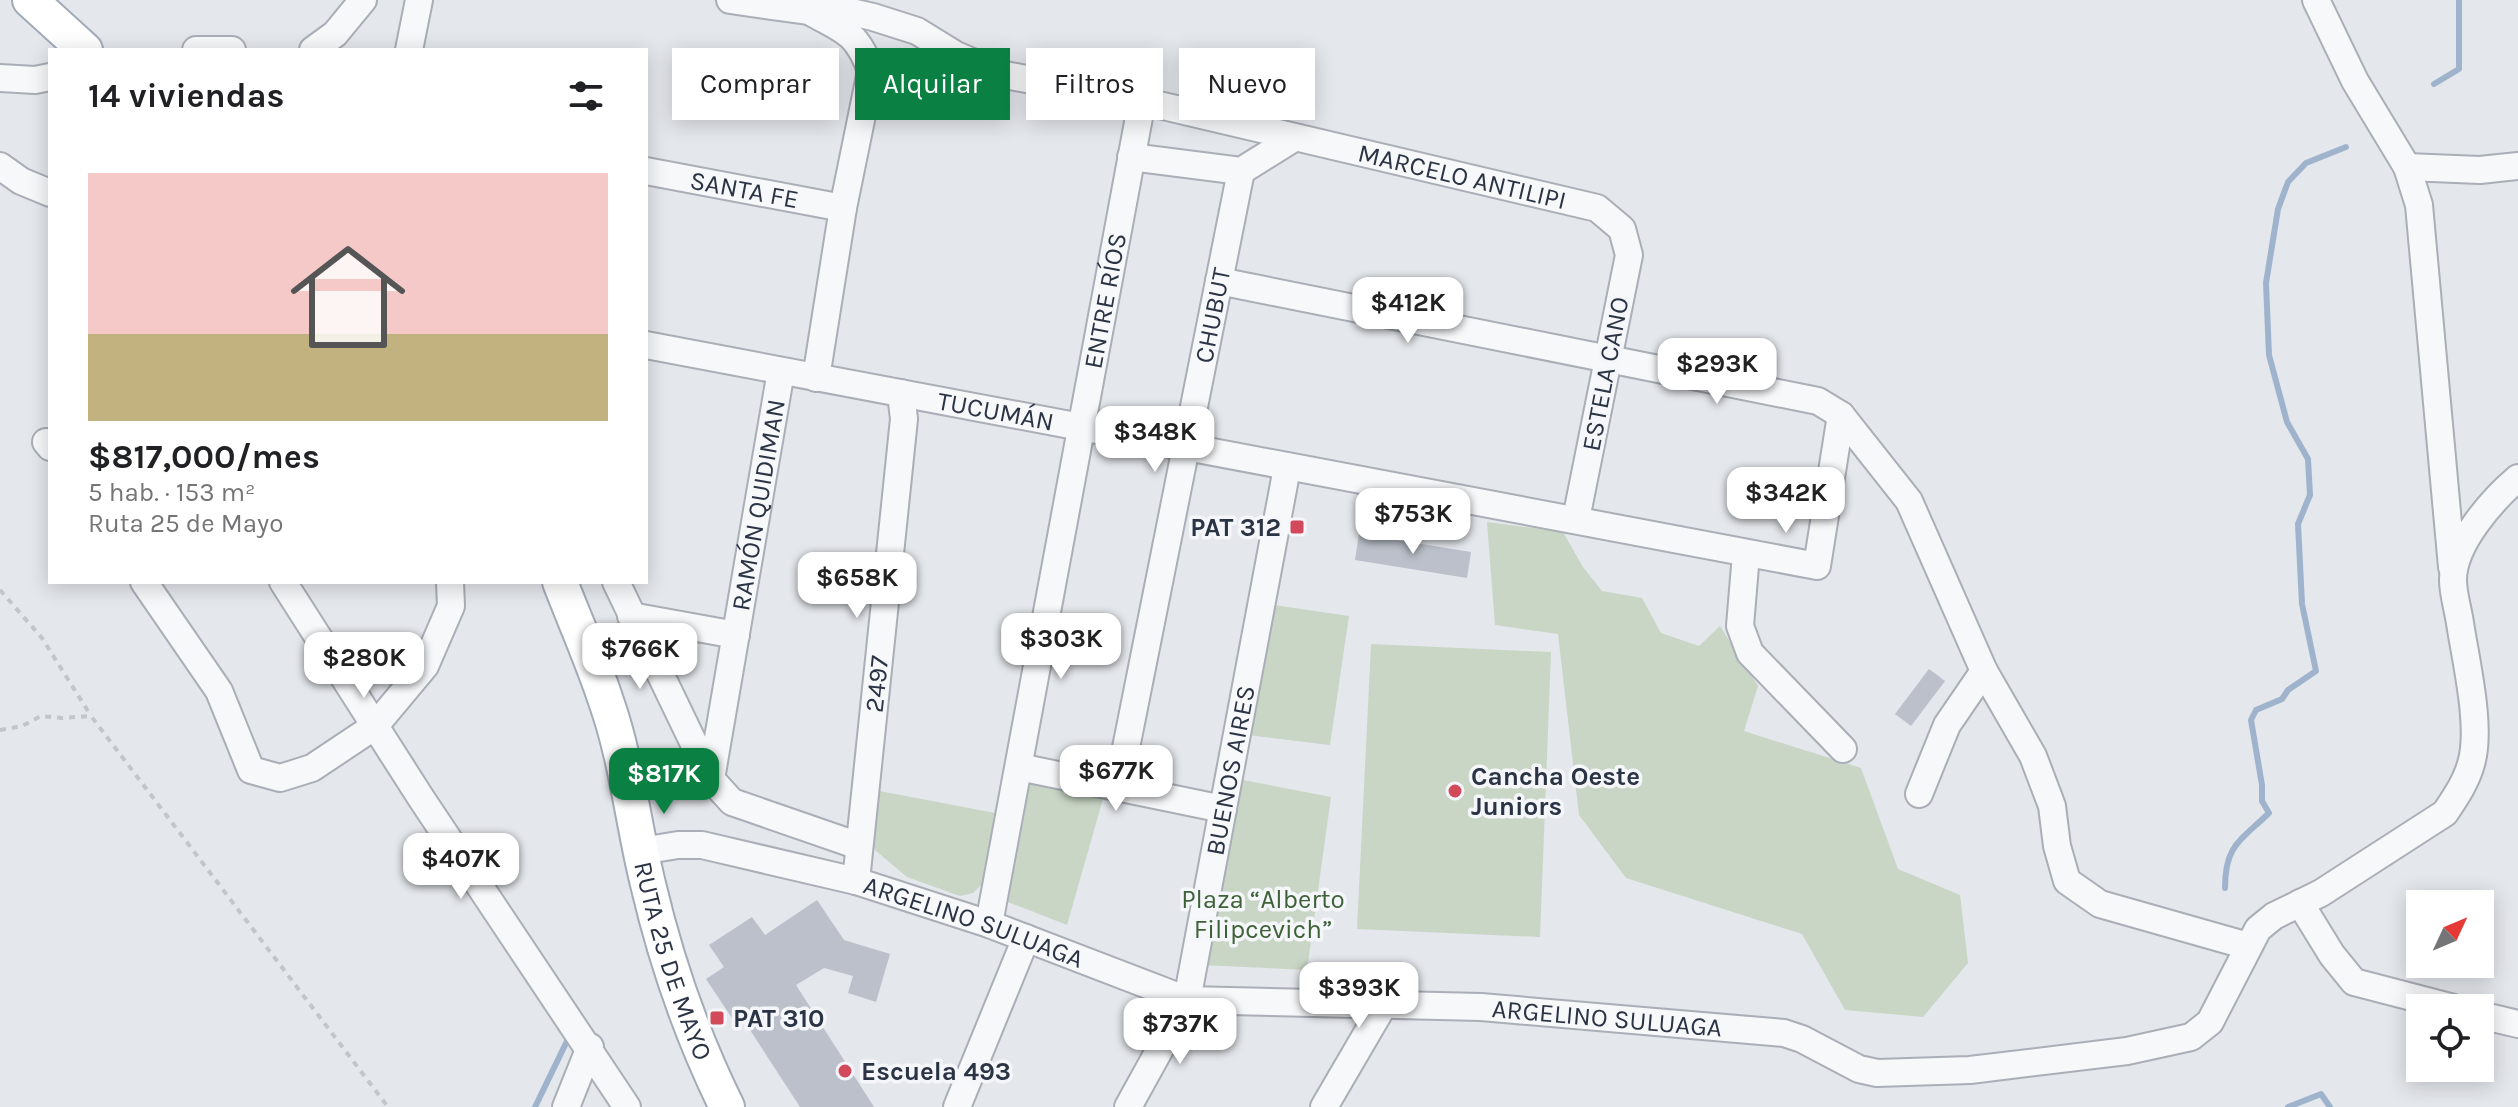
<!DOCTYPE html>
<html lang="es">
<meta charset="utf-8">
<style>
body{margin:0;font-family:Karla,sans-serif;background:#f6f6f6;color:#202124;height:100vh;display:flex;flex-direction:column;font-size:30px;white-space:nowrap}
*{box-sizing:border-box;margin:0}
p{font-size:26px;color:#757577}
.icon{flex:none;width:44px;height:44px;fill:none;stroke:currentColor;stroke-width:2;stroke-linecap:round;stroke-linejoin:round}
.map{position:relative;flex:1;overflow:hidden}
.sheet{position:absolute;left:48px;top:48px;width:600px;height:536px;display:flex;flex-direction:column;background:#fff;border-radius:0px;box-shadow:0 4px 20px #0003}
.sheet>*{flex:none}
.top-card{position:absolute;left:672px;top:48px;width:760px;height:72px;display:flex;gap:16px}
.needle{width:52px;rotate:46deg}
.fabs{position:absolute;left:2406px;top:890px;display:grid;gap:16px}
.fabs a{display:grid;place-items:center;width:88px;height:88px;border-radius:0px;background:#fff;box-shadow:0 4px 20px #0003;font-size:40px}
.price{position:absolute;translate:-50% -68px;padding:0 18px;border-radius:16px;background:#fff;color:#222;font-size:26px;line-height:52px;filter:drop-shadow(0 2px 4px #0008)}
.price::after{content:'';position:absolute;left:50%;top:48px;width:24px;height:18px;margin-left:-12px;background:inherit;clip-path:polygon(0 0,100% 0,50% 100%)}
.price.active{background:#0b8043;color:#fff}
ul{padding:0;list-style:none}
li{display:grid;align-content:center;gap:16px;height:424px;padding:0 40px}
li+li{border-top:2px solid #e0e0e0}
li span{display:grid;place-items:center;height:248px;border-radius:0px;color:#555}
li>.icon{margin-inline-start:auto}
span .icon{width:144px;height:144px;fill:#fffc;stroke-width:1}
li b{font-size:34px}
h2{display:flex;justify-content:space-between;align-items:center;height:96px;padding:0 40px;font-size:34px}
.chip{padding:0 28px;border-radius:0px;background:#fff;box-shadow:0 4px 20px #0003;font-size:28px;line-height:72px}
.chip.active{background:#0b8043;color:#fff}
.map>svg:first-child{display:block}
.green{fill:#c9d6c5}
.lines{fill:none;stroke-linecap:round;stroke-linejoin:round}
.stream{stroke:#9fb4cc;stroke-width:6}
.building{fill:#bbc0ca}
.minor-casing{stroke:#a9aeb7;stroke-width:30}
.major-casing{stroke:#a3abb8;stroke-width:38}
.path{stroke:#c2c5cb;stroke-width:4;stroke-dasharray:6 6;stroke-linecap:butt}
.minor{stroke:#f7f8fa;stroke-width:26}
.major{stroke:#fff;stroke-width:34}
.poi-dot{fill:#d1495b;stroke:#f4f6f9;stroke-width:3}
.labels{text-anchor:middle;stroke-width:7;stroke-linejoin:round;paint-order:stroke}
.street-label{font-size:26px;fill:#2b3445;stroke:#f4f6f9}
.poi-label{font-size:26px;font-weight:bold;fill:#2b3445;stroke:#f4f6f9;text-anchor:start}
.park-label{font-size:26px;fill:#3f6138;stroke:#f4f6f9}
</style>
<div class="map">
<svg width="2518" height="1107" viewBox="0 0 2518 1107">
<rect width="100%" height="100%" fill="#e4e7ec"/>
<g class="green">
<path d="M1487 522 1563 532 1583 567 1602 591 1642 598 1661 633 1699 646 1720 626 1758 686 1744 731 1861 768 1898 869 1960 895 1968 963 1923 1017 1845 1010 1802 934 1626 878 1579 815 1558 634 1495 625Z"/>
<path d="M1274 605 1349 616 1330 745 1248 735Z"/>
<path d="M1371 644 1551 652 1540 937 1357 929Z"/>
<path d="M1025 775 1105 792 1067 925 1008 902Z"/>
<path d="M1238 779 1331 797 1307 970 1201 965Z"/>
<path d="M874 790 995 813 982 884 973 893 960 896 907 877 875 850 868 812Z"/>
</g>
<g class="lines">
<g class="stream">
<path d="M2434 84 2459 69V0"/>
<path d="M2225 888C2225 845 2240 841 2269 813L2262 801V785L2251 720 2256 710 2282 699 2288 690 2316 671 2302 604 2298 524 2310 495 2308 459 2287 422 2269 355 2266 283 2278 209 2288 182 2306 163 2346 147"/>
<path d="M535 1107 568 1039"/>
<path d="M2288 1107 2321 1094 2330 1107"/>
</g>
</g>
<g class="building">
<path d="M1359 534 1471 552 1467 578 1355 560Z"/>
<path d="M1929 669 1945 681 1911 726 1895 714Z"/>
<path d="M817 900 844 940 890 954 876 1002 848 993 853 976 824 968 796 985 874 1107H800L739 1013 732 1018 706 979 724 967 709 945 752 917 765 935Z"/>
</g>
<g class="lines">
<g class="minor-casing">
<g id="minor">
<path id="s1" d="M730 0 808 11 843 10 873 17 917 31 956 55 1000 74 1142 101 1597 208 1622 229 1629 255 1576 519"/>
<path d="M2316 0 2355 81 2407 167 2419 205 2452 567"/>
<path d="M814 14C847 31 858 35 871 71L843 208 816 378"/>
<path d="M196 50H232"/>
<path d="M313 50 335 34 363 0"/>
<path d="M409 50 419 0"/>
<path d="M0 78 35 80 50 77"/>
<path d="M1131 157 1241 171 1294 138"/>
<path d="M0 166 21 181 50 193"/>
<path d="M2407 167 2480 170 2518 166"/>
<path id="s2" d="M646 171 843 208"/>
<path d="M1219 281 1818 401 1841 415 1909 501 1984 671 2033 756 2052 806 2057 846 2067 881 2100 904 2248 946"/>
<path id="s3" d="M646 345 1817 566 1841 415"/>
<path d="M46 442 50 447"/>
<path d="M1746 554 1740 626 1750 653 1843 749"/>
<path d="M144 582 219 691 251 770 280 778 312 768 375 726 425 666 451 606 450 582"/>
<path d="M283 582 421 798 627 1107"/>
<path d="M616 582 711 779 732 802 859 846"/>
<path d="M631 616 736 635"/>
<path d="M1019 767 1223 809"/>
<path id="s4" d="M711 779 781 371"/>
<path id="s5" d="M1118 788 1241 171"/>
<path d="M1919 794 1947 725 1984 671"/>
<path id="s6" d="M641 851 678 845H702L856 881 989 924 1187 1000 1481 1007 1784 1033 1802 1039 1859 1069 1877 1073 1970 1070 2127 1051 2191 1037 2210 1022 2258 929 2274 916 2321 893 2445 813C2455 798 2466 782 2471 764 2482 728 2466 662 2460 623 2458 609 2453 594 2453 580 2453 544 2492 500 2518 478"/>
<path id="s7" d="M856 881 904 419 901 393"/>
<path d="M2300 903 2332 955 2354 982 2454 1008"/>
<path id="s8" d="M989 924 1142 101"/>
<path d="M2480 1015 2518 1024"/>
<path d="M566 1107 590 1047"/>
<path d="M957 1107 1026 938"/>
<path id="s9" d="M1128 1107 1187 1000 1287 468"/>
<path d="M1324 1107 1383 1006"/>
</g>
</g>
<g class="major-casing">
<g id="major">
<path d="M30 0 85 50"/>
<path id="s10" d="M560 582C575 621 593 661 606 701 627 760 633 824 648 884 666 961 692 1036 727 1107"/>
</g>
</g>
<g class="path">
<path d="M0 590 42 638 91 716"/>
<path d="M0 730 22 726 41 716 62 718 91 716 388 1107"/>
</g>
<use href="#minor" class="minor"/>
<use href="#major" class="major"/>
</g>
<g class="poi-dot">
<rect x="1289" y="519" width="16" height="16" rx="4"/>
<circle cx="1455" cy="791" r="8"/>
<rect x="709" y="1010" width="16" height="16" rx="4"/>
<circle cx="845" cy="1071" r="8"/>
</g>
<g class="labels">
<g class="street-label">
<text dy="9" stroke="none"><textPath href="#s1" startOffset="758">MARCELO ANTILIPI</textPath></text>
<text dy="9" stroke="none"><textPath href="#s2" startOffset="100">SANTA FE</textPath></text>
<text dy="9" stroke="none"><textPath href="#s8" startOffset="634">ENTRE RÍOS</textPath></text>
<text dy="9" stroke="none"><textPath href="#s5" startOffset="482">CHUBUT</textPath></text>
<text transform="translate(1605 374) rotate(-79)" y="9">ESTELA CANO</text>
<text dy="9" stroke="none"><textPath href="#s3" startOffset="356">TUCUMÁN</textPath></text>
<text dy="9" stroke="none"><textPath href="#s4" startOffset="278">RAMÓN QUIDIMAN</textPath></text>
<text dy="9" stroke="none"><textPath href="#s7" startOffset="198">2497</textPath></text>
<text dy="9" stroke="none"><textPath href="#s9" startOffset="356">BUENOS AIRES</textPath></text>
<text dy="9" stroke="none"><textPath href="#s6" startOffset="344">ARGELINO SULUAGA</textPath></text>
<text dy="9" stroke="none"><textPath href="#s10" startOffset="396">RUTA 25 DE MAYO</textPath></text>
<text dy="9" stroke="none"><textPath href="#s6" startOffset="992">ARGELINO SULUAGA</textPath></text>
</g>
<g class="poi-label">
<text x="1281" y="536" text-anchor="end">PAT 312</text>
<text x="1471" y="785">Cancha Oeste<tspan x="1471" dy="30">Juniors</tspan></text>
<text x="733" y="1027">PAT 310</text>
<text x="861" y="1080">Escuela 493</text>
</g>
<g class="park-label">
<text x="1263" y="908">Plaza “Alberto<tspan x="1263" dy="30">Filipcevich”</tspan></text>
</g>
</g>
</svg>
<div class="fabs">
<a><svg class="needle" viewBox="-14 -14 28 28"><path d="M0-13l5 13h-10z" fill="#e53935"/><path d="M0 13l5-13h-10z" fill="#757577"/></svg></a>
<a><svg class="icon" aria-label="locate" viewBox="0 0 24 24"><circle cx="12" cy="12" r="6"/><path d="M12 2v4M12 18v4M2 12h4M18 12h4"/></svg></a>
</div>
<b class="price" style="left:1408px;top:345px">$412K</b>
<b class="price" style="left:1717px;top:406px">$293K</b>
<b class="price" style="left:1155px;top:474px">$348K</b>
<b class="price" style="left:1786px;top:535px">$342K</b>
<b class="price" style="left:1413px;top:556px">$753K</b>
<b class="price" style="left:857px;top:620px">$658K</b>
<b class="price" style="left:1061px;top:681px">$303K</b>
<b class="price" style="left:640px;top:691px">$766K</b>
<b class="price" style="left:364px;top:700px">$280K</b>
<b class="price" style="left:1116px;top:813px">$677K</b>
<b class="price active" style="left:664px;top:816px">$817K</b>
<b class="price" style="left:461px;top:901px">$407K</b>
<b class="price" style="left:1359px;top:1030px">$393K</b>
<b class="price" style="left:1180px;top:1066px">$737K</b>
<div class="top-card">
<a class="chip">Comprar</a>
<a class="chip active">Alquilar</a>
<a class="chip">Filtros</a>
<a class="chip">Nuevo</a>
</div>
<section class="sheet">
<h2>14 viviendas<svg class="icon" aria-label="filters" viewBox="0 0 24 24"><path d="M4 7h16M4 17h16"/><circle cx="9" cy="7" r="2"/><circle cx="15" cy="17" r="2"/></svg></h2>
<ul>
<li><span style="background:linear-gradient(#f6c9c9 65%,#c2b280 0)"><svg class="icon" aria-label="home" viewBox="0 0 24 24"><path d="M3 11l9-7 9 7M6 9v11h12V9"/></svg></span><div><b>$817,000/mes</b><p>5 hab. · 153 m²</p><p>Ruta 25 de Mayo</p></div></li>
</ul>
</section>
</div>
